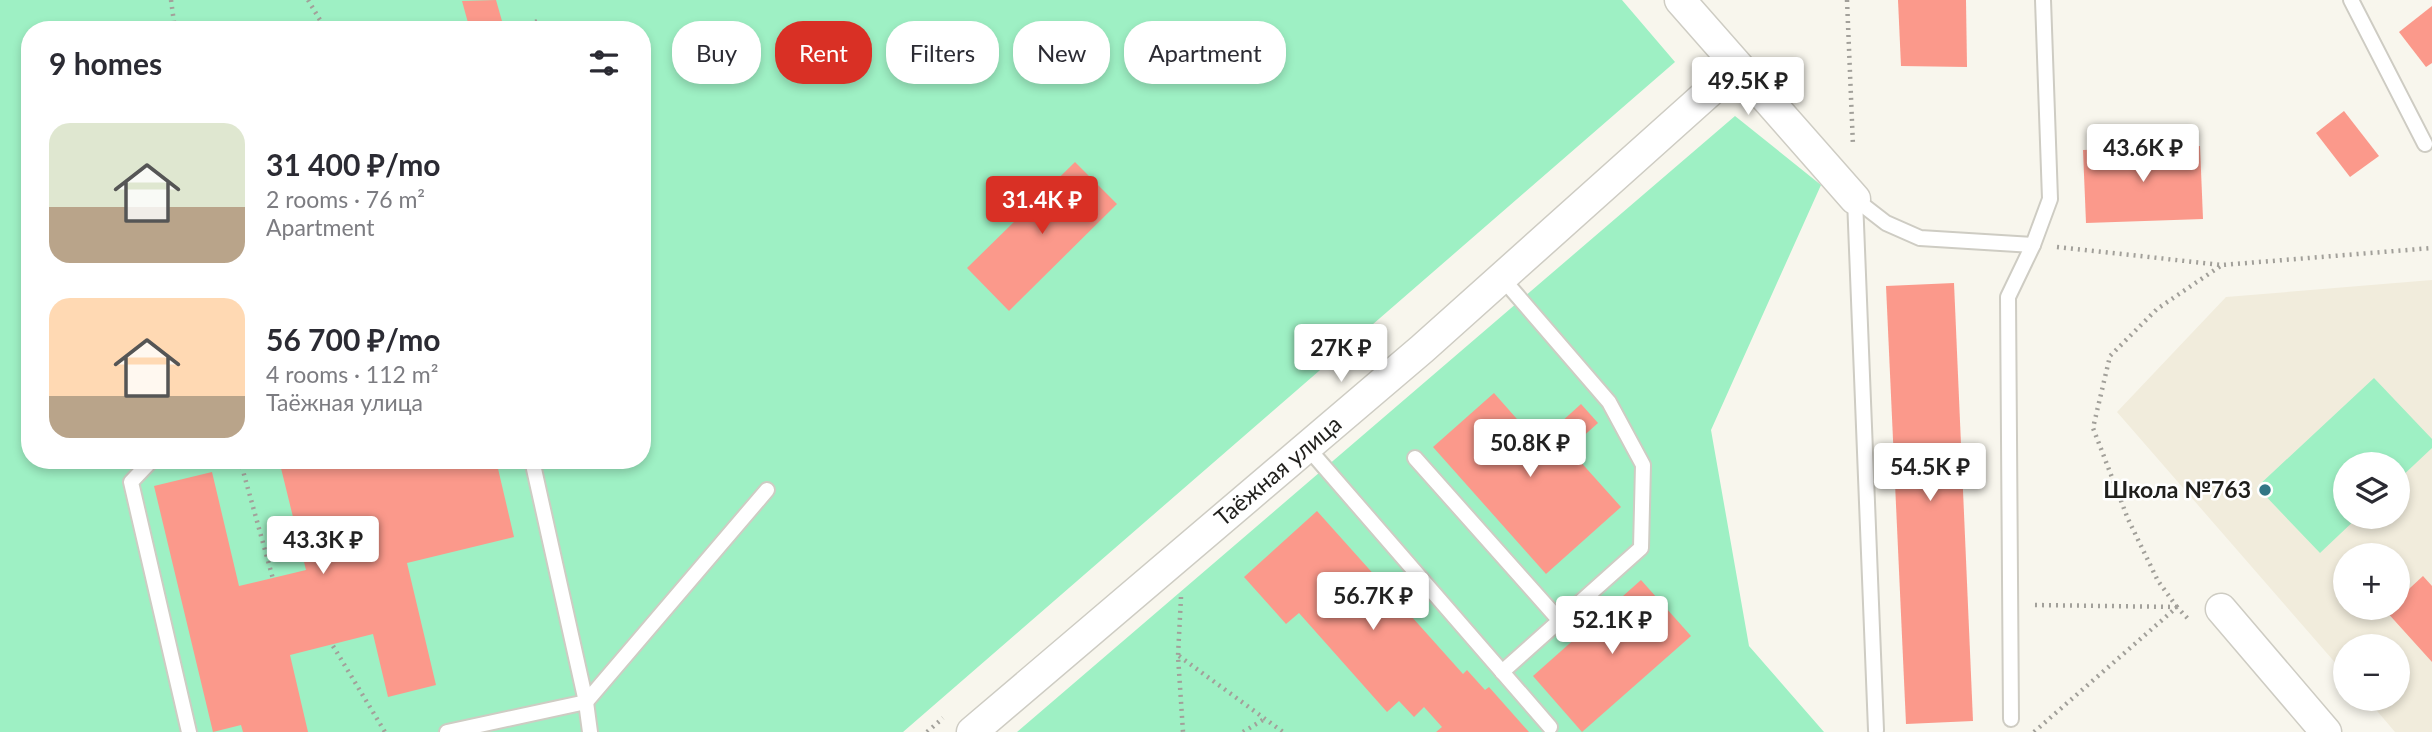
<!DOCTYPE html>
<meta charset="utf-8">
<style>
body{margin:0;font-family:Lato,sans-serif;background:#f7f7f7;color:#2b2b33;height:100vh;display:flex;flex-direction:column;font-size:26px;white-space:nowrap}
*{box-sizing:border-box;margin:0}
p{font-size:23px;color:#7c7c81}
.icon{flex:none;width:38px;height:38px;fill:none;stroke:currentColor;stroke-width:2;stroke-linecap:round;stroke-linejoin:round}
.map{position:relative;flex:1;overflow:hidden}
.details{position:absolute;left:21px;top:21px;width:630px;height:448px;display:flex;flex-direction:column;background:#fff;border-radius:28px;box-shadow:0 4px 10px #0003}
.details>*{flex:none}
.hud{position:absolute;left:672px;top:21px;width:665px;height:63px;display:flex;gap:14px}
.buttons{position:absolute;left:2333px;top:452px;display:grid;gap:14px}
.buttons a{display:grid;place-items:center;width:77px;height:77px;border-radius:50%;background:#fff;box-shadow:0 4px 10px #0003;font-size:35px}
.price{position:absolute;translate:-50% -60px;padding:0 16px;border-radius:7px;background:#fff;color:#222;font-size:23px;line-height:46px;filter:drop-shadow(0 2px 4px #0008)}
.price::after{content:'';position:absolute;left:50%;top:42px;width:21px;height:16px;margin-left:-10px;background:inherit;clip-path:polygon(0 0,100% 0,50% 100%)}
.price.on{background:#d93025;color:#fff}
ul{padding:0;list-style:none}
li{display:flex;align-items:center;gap:21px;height:175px;padding:0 28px}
li span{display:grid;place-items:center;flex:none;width:196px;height:140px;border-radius:21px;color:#555}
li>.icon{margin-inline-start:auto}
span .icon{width:84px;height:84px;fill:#fffc;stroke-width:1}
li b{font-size:30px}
h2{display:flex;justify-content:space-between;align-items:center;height:84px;padding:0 28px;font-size:30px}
.pill{padding:0 24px;border-radius:28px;background:#fff;box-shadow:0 4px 10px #0003;font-size:24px;line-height:63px}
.pill.on{background:#d93025;color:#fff}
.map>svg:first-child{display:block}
.built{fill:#f1ecdc;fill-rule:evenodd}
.green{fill:#9ef0c4;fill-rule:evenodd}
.building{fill:#fb998b}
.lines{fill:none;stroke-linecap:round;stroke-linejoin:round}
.lane-casing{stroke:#ceccc3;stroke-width:18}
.street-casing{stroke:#ceccc3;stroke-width:33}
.path{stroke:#a2a09a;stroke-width:4.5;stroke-dasharray:2 5;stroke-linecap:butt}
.lane{stroke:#fff;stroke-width:14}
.street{stroke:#fff;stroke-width:30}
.poi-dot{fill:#317685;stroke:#fff;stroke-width:2.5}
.labels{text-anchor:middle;stroke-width:5;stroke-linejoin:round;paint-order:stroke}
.street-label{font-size:23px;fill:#201f1c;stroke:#fff}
.poi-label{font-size:23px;font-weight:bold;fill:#201f1c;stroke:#fff;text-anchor:end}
</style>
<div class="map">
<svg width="2432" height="732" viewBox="0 0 2432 732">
<rect width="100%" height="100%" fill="#f8f6ed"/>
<path class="built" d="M2432 280V732H2395L2366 698H2398V646H2345V674L2117 412 2226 297ZM2345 464H2398V516H2345ZM2345 555H2398V607H2345Z"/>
<g class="green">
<path d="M0 0H1622L1675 62 903 732H0ZM30 30H642V460H30Z"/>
<path d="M1735 116 1821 185 1711 430 1749 646 1824 732H1017Z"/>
<path d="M2374 378 2432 439V448L2398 480V464H2345V516H2359L2320 553 2257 487Z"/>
</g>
<g class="building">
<path d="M496 0 502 21 470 30 462 1Z"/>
<path d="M1898 0H1966L1967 67 1901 66Z"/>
<path d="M2432 6V63L2426 67 2399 32Z"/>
<path d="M2344 111 2379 156 2350 177 2316 133Z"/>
<path d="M2200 146 2203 219 2086 223 2083 150Z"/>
<path d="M1075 162 1117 204 1009 311 967 268Z"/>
<path d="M1954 283 1973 721 1906 724 1886 286Z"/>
<path d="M1494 393 1538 443 1581 404 1598 423 1569 449 1621 507 1546 574 1433 447Z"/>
<path d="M279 460H496L514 537 407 563 436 685 388 697 373 634 290 655 308 732H243L241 725 213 732 154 486 212 472 239 586 306 570Z"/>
<path d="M1317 511 1463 674 1467 670 1485 690 1489 687 1529 732H1436L1442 727 1424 707 1414 717 1399 701 1387 712 1299 613 1286 624 1244 577Z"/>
<path d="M2423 576 2432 586V662L2385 610 2398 607V599Z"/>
<path d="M1641 580 1691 636 1582 732 1533 676Z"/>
</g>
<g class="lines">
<g class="lane-casing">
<g id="lane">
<path d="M2351 0 2425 144"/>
<path d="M1855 199 1876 730"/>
<path d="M1855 199 1886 223 1920 238 2033 245"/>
<path d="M1502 278 1609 402 1643 465 1641 548 1502 672"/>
<path d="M1307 447 1550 727"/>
<path d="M1415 458 1560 621"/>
<path d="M152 460 131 482 189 732"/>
<path d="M532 460 586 702 590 732"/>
<path d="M2011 719 2008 297 2033 245 2050 199 2043 0"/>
<path d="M447 732 586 702 767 490"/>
</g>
</g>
<g class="street-casing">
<g id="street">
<path d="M1680 0 1855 199"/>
<path d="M2221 609 2326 732"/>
<path d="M972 732 1422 349 1737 67"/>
</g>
</g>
<g class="path">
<path d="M171 0 175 30"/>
<path d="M308 0 326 30"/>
<path d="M1847 0 1853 146"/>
<path d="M516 30 540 20"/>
<path d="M2057 247 2222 265 2432 248"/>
<path d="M240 460 273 579"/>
<path d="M1181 597 1178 656 1183 732"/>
<path d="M2035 605 2177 607"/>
<path d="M2177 607 2158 581 2128 519 2093 428 2110 356 2157 309 2222 265"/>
<path d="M333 646 385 732"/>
<path d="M1179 656 1283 732"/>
<path d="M927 732 943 718"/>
<path d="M1243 732 1266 718"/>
<path d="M2034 732 2177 607 2190 621"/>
</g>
<use href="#lane" class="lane"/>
<use href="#street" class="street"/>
</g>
<circle class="poi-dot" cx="2265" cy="490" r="7"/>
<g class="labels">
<g class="street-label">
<text transform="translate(1278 471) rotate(-40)" y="8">Таёжная улица</text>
</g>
<g class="poi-label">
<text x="2251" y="498">Школа №763</text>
</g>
</g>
</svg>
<div class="buttons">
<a><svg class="icon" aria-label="layers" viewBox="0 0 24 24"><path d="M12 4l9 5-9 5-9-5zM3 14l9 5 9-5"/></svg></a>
<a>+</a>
<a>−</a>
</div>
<b class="price" style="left:1748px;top:117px">49.5K ₽</b>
<b class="price" style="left:2143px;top:184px">43.6K ₽</b>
<b class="price on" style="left:1042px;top:236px">31.4K ₽</b>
<b class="price" style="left:1341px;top:384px">27K ₽</b>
<b class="price" style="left:1530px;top:479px">50.8K ₽</b>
<b class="price" style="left:1930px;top:503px">54.5K ₽</b>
<b class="price" style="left:323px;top:576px">43.3K ₽</b>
<b class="price" style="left:1373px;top:632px">56.7K ₽</b>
<b class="price" style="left:1612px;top:656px">52.1K ₽</b>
<div class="hud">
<a class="pill">Buy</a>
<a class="pill on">Rent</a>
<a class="pill">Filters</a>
<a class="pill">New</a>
<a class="pill">Apartment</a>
</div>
<section class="details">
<h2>9 homes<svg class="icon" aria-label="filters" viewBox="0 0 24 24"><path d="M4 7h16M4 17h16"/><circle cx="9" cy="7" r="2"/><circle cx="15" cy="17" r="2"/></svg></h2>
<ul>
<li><span style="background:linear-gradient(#dfe7d0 60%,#b9a48a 0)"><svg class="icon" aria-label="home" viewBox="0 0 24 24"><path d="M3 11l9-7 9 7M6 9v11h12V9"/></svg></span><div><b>31 400 ₽/mo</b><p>2 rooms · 76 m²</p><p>Apartment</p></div></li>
<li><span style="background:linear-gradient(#ffd9b3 70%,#b9a48a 0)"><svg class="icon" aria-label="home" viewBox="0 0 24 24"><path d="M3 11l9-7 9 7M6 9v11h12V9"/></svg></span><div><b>56 700 ₽/mo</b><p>4 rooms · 112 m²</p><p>Таёжная улица</p></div></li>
</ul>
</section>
</div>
